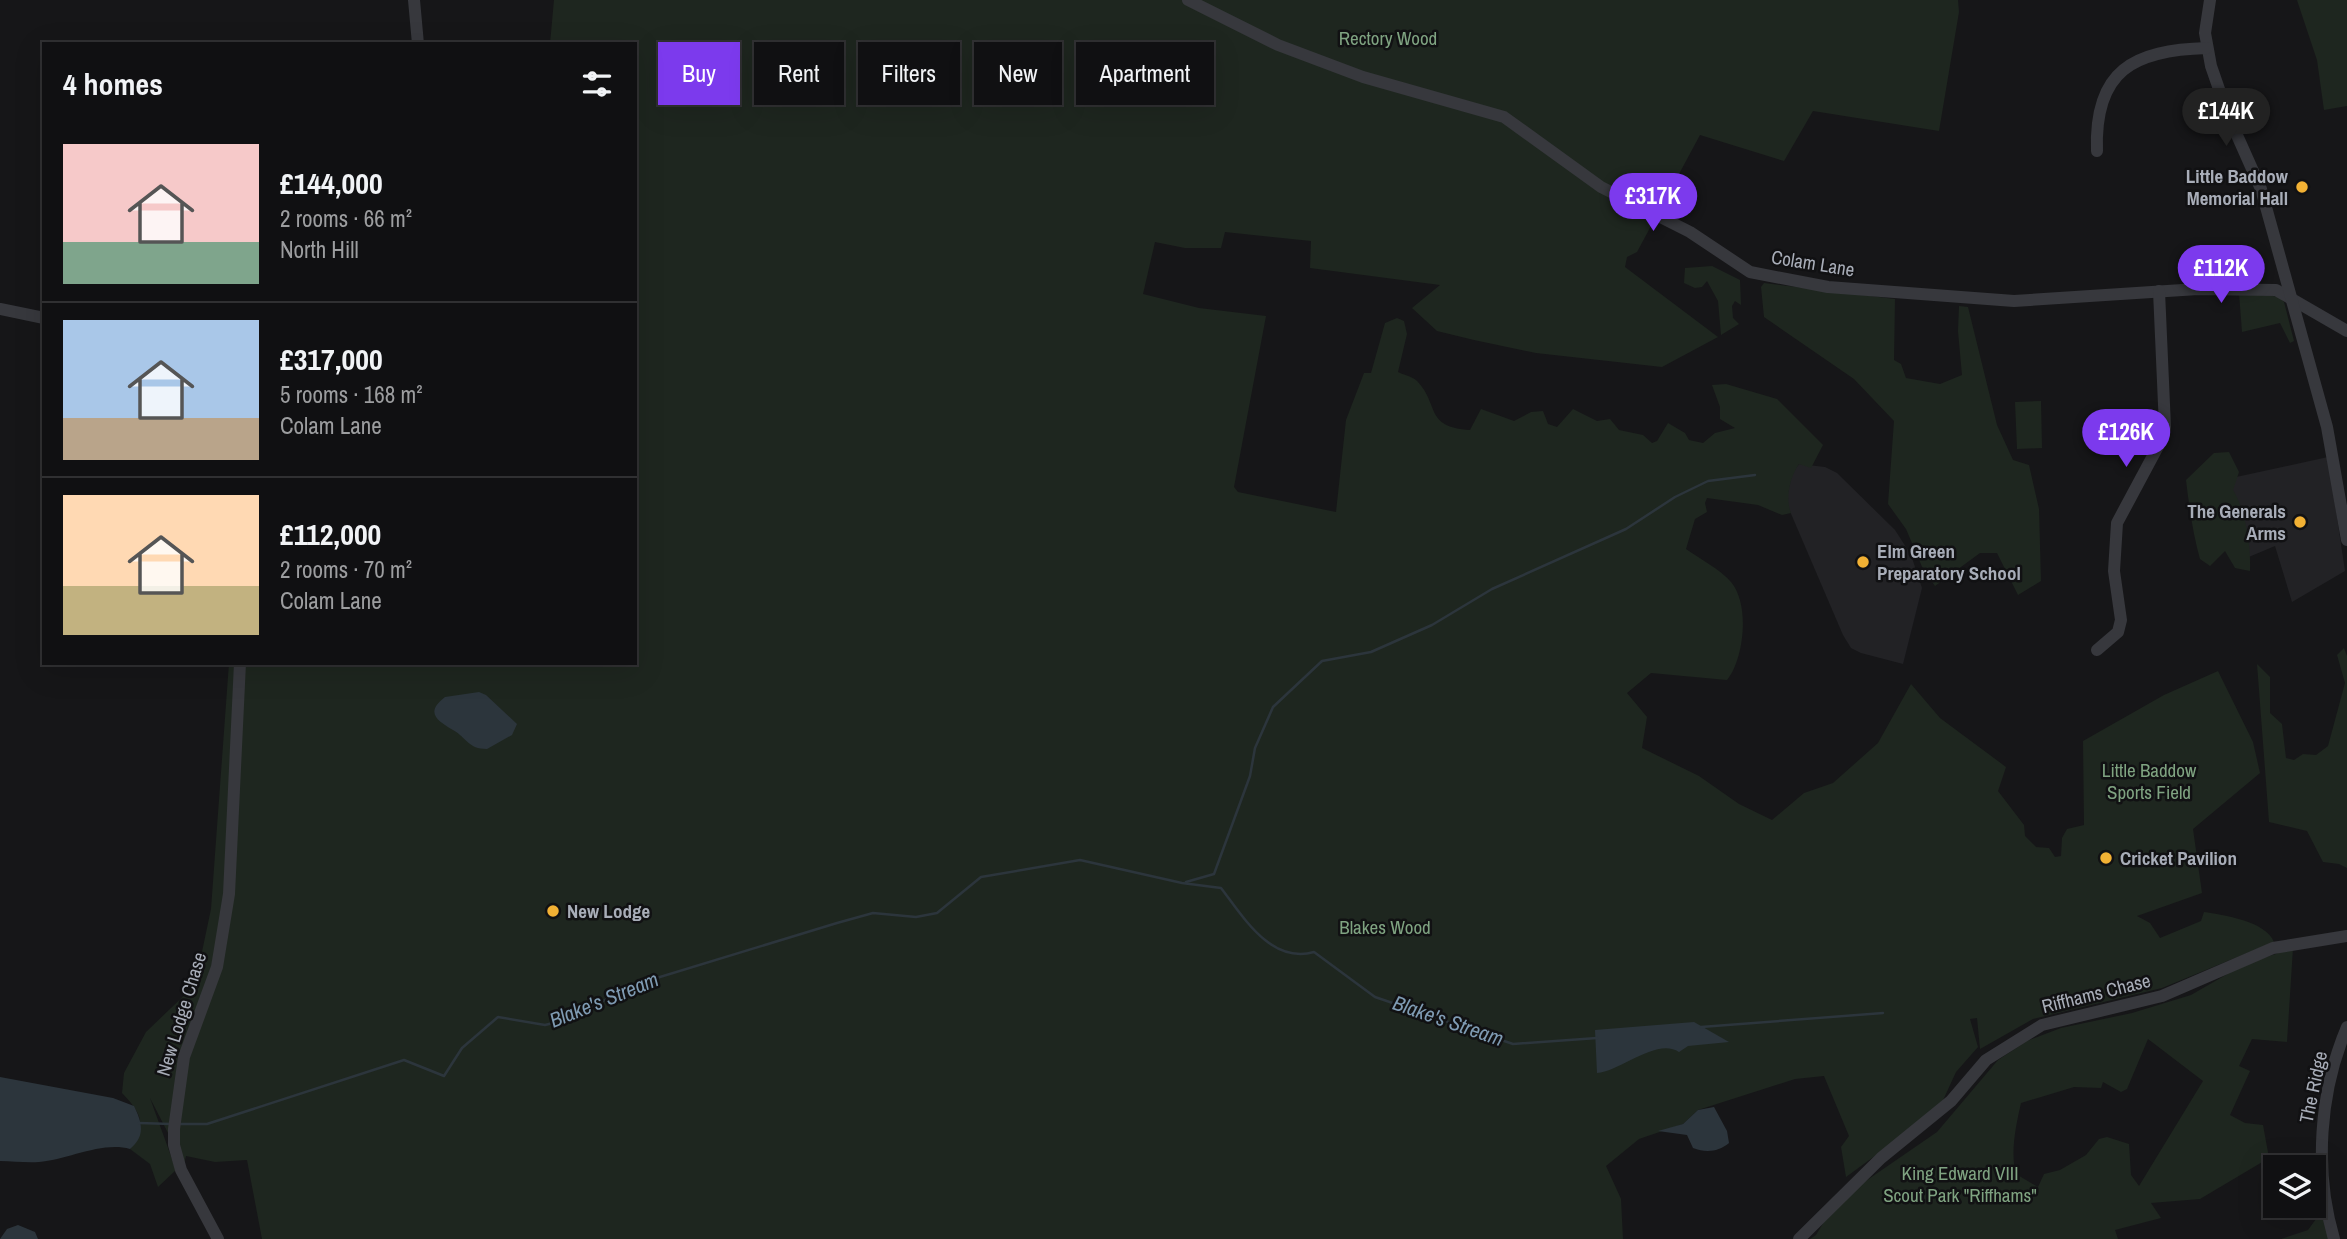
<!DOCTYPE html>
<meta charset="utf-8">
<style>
body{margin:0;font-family:"Archivo Narrow",sans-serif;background:#19191b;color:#f1f3f6;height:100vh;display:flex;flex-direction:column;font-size:26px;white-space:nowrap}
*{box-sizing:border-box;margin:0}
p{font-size:23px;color:#9c9d9f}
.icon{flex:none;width:38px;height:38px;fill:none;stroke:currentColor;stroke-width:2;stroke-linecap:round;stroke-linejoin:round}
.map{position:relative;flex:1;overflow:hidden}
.details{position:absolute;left:42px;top:42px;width:595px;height:623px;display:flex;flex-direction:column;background:#101012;border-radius:0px;box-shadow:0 7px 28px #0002,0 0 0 2px #303032}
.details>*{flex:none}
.top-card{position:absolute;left:658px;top:42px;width:665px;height:63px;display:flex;gap:14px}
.controls{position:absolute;left:2263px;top:1155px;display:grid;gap:14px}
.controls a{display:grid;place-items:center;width:63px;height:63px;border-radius:0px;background:#101012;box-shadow:0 7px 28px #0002,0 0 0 2px #303032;font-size:35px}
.price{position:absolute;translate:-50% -60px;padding:0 16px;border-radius:24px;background:#7c3aed;color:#fff;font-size:23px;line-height:46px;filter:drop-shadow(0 2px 4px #0008)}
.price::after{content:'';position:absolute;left:50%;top:42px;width:21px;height:16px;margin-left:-10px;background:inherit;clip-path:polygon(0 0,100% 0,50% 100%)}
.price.active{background:#222;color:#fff}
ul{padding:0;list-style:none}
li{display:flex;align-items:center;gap:21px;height:175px;padding:0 21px}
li+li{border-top:2px solid #303032}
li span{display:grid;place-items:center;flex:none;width:196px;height:140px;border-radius:0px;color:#555}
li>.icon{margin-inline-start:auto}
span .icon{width:84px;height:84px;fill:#fffc;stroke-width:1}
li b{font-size:30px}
h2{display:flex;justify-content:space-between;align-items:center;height:84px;padding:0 21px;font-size:30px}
.pill{padding:0 24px;border-radius:0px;background:#101012;box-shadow:0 7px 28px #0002,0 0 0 2px #303032;font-size:24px;line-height:63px}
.pill.active{background:#7c3aed;color:#fff}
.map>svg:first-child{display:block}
.built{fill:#222225}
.green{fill:#1e261f;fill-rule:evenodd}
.water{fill:#2c353c}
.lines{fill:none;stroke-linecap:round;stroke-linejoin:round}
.stream{stroke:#2c353c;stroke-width:2.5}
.minor{stroke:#37383d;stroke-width:12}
.poi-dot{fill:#f2b134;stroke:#111113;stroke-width:2.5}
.labels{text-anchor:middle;stroke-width:5;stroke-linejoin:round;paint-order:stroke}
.park-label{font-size:19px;fill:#7fa381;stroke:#111113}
.poi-label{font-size:19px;font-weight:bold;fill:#a8adb8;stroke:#111113;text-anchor:start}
.street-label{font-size:19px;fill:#a8adb8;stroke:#111113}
.water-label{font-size:21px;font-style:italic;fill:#7f9bb3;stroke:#111113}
</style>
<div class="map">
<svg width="2347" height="1239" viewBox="0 0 2347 1239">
<rect width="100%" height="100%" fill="#161618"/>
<g class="built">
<path d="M2328 457 2345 571 2292 602 2275 546 2244 559 2227 479Z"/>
<path d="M1799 464 1825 467 1837 473 1895 530 1911 555 1922 588 1903 664 1861 653 1851 648 1843 635 1786 502 1792 473Z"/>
</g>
<g class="green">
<path d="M554 0H1958L1959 12 1939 131 1813 111 1784 161 1700 135 1637 252 1627 257 1625 267 1718 337 1662 367 1536 353 1474 340 1437 331 1412 308 1440 285 1310 268 1311 241 1225 232 1221 248H1185L1155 242 1143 294 1199 308 1266 316 1234 487 1238 492 1336 512 1346 420 1364 373H1371L1385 323 1397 318 1404 321 1407 334 1398 372C1403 375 1412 376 1417 381 1440 405 1424 427 1470 430L1481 409 1514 421 1531 412 1543 411 1548 424 1557 427 1573 409 1597 421 1610 419 1619 430 1643 435 1652 443 1657 441 1668 423 1685 433 1689 440 1703 443 1715 433 1735 428 1720 419V407L1712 385 1726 384 1777 399 1823 445 1811 468 1799 464C1790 477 1785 498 1791 513L1782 515 1758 505 1707 498 1705 503 1707 512 1695 519 1686 549C1700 559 1720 569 1731 582 1751 606 1743 661 1727 680L1651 673 1627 693 1647 717 1642 748 1699 776 1739 804 1772 820 1804 793 1833 783 1878 743 1911 684 1940 718 2006 767 1998 791 2024 825 2025 836 2036 847 2049 848 2055 857 2061 856 2062 838 2067 829 2084 825 2083 741 2164 695 2218 671 2253 742 2260 773 2193 829 2202 893 2137 916 2150 923 2160 938 2201 921 2204 912C2223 915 2266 921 2274 942L2162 988 2033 1019 1980 1049 1977 1018 1970 1019 1978 1047 1956 1072 1939 1109 1846 1177 1841 1147 1849 1136 1824 1076 1795 1079 1698 1110 1683 1124 1639 1139 1606 1166 1621 1199 1623 1239H262L247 1160 215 1162 186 1156 184 1164 150 1098 176 1170 158 1187 150 1164 130 1149C147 1124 142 1114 122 1093L124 1073 146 1032 195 985 211 909 229 663H635V44H550Z"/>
<path d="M2297 0H2347V106L2324 110 2317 60Z"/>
<path d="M1712 266 1740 280 1741 305 1735 301 1732 306 1733 318 1739 324 1721 335 1718 301 1707 281 1702 287 1695 288 1684 283 1685 268Z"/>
<path d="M1764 283 1895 299 1894 360 1901 364 1906 378 1940 384 1962 375 1958 331 1959 306 1968 307 1997 425 2013 460 2029 465 2039 509 2041 581 2018 595 1997 553H1980L1935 586 1923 569 1906 529 1888 504 1894 421 1854 379 1764 317 1761 287Z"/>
<path d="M2250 292 2279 297 2284 302 2294 341 2290 343 2280 323 2242 332 2239 293Z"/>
<path d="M2041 401 2042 448 2017 449 2015 402Z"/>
<path d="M2229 452 2239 472 2233 490C2246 511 2251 547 2250 571L2235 568 2225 551 2210 566 2200 559C2193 534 2189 506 2186 480L2214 453Z"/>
<path d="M2344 648 2347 656V868L2339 864 2323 862 2307 831 2269 822 2257 664 2270 677V713L2282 724 2286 758 2294 760 2303 754 2316 755 2328 746 2345 683 2337 655Z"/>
<path d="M2293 948 2287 1042 2252 1039 2239 1066 2250 1071 2230 1115 2245 1123 2263 1125 2269 1158 2200 1199 2151 1203 2161 1218 2115 1230 2118 1239H1810L1816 1235 1828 1215 1860 1185 1937 1132 1998 1060 2027 1041 2061 1028 2132 1013 2191 995 2243 965ZM2148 1039 2203 1081 2139 1186 2131 1175 2129 1144 2107 1137 2099 1139 2086 1155 2060 1170 2044 1174 2038 1187 2016 1174C2010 1153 2016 1125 2021 1103L2074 1087 2101 1088 2103 1082 2121 1092 2127 1089Z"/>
<path d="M2319 1215 2331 1229 2333 1239H2281L2308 1230Z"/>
</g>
<g class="water">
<path d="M479 692 486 695 517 724 512 735 487 749C468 749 467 738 453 730 438 721 424 713 445 697Z"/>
<path d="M1694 1022 1729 1042 1688 1046 1679 1052C1657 1037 1621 1071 1597 1073L1595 1030Z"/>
<path d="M0 1077 113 1098 134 1106C142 1122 146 1136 130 1149 102 1141 67 1160 39 1162 26 1163 13 1161 0 1161Z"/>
<path d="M1714 1107 1727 1131 1729 1143C1718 1152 1706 1153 1693 1148L1687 1135 1658 1131 1683 1124 1698 1110Z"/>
<path d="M18 1225 35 1232 38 1239H0L7 1229Z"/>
</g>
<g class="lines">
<g class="stream">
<path d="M1186 882 1214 874 1250 776 1255 748 1273 707 1322 661 1371 652 1432 625 1492 589 1626 529 1675 497 1708 481 1755 475"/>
<path d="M1701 1027 1883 1013"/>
<path d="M139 1123 171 1124"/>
<path d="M177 1124H207L404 1060 444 1076 462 1048 498 1017 545 1025 565 1020 637 984 837 923 873 913 916 917 937 913 981 877 1080 860 1182 883 1221 888C1244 918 1271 964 1314 952L1375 997 1513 1044 1597 1038"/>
</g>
<g class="minor">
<path d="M414 0 418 44"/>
<path d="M1188 0 1278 45 1363 77 1504 117 1601 187 1690 232 1750 272 1828 287 2014 301 2198 289 2276 290 2347 331"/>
<path d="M2210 0 2205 33 2211 66 2228 115 2261 189 2327 427 2347 540"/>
<path d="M2097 151C2094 70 2134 50 2207 48"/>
<path d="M0 309 44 318"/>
<path d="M2097 650 2118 632 2121 620 2114 571 2117 523 2162 439 2165 427 2159 291"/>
<path d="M218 1239 181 1170 174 1145V1129L184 1057 217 967 229 894 240 663"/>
<path d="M1799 1239 1881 1158 1951 1101 1986 1060 2042 1025 2162 996 2273 948 2347 936"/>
<path d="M2334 1239C2314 1171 2319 1093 2347 1027"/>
</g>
</g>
<g class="poi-dot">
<circle cx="2302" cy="187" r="7"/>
<circle cx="2300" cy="522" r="7"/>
<circle cx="1863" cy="562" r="7"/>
<circle cx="2106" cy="858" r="7"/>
<circle cx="553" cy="911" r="7"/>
</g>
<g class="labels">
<g class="park-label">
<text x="1388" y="45">Rectory Wood</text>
<text x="2149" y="777">Little Baddow<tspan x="2149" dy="22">Sports Field</tspan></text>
<text x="1385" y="934">Blakes Wood</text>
<text x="1960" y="1180">King Edward VIII<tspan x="1960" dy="22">Scout Park "Riffhams"</tspan></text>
</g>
<g class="poi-label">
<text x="2288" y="183" text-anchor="end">Little Baddow<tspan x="2288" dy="22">Memorial Hall</tspan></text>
<text x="2286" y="518" text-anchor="end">The Generals<tspan x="2286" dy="22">Arms</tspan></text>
<text x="1877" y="558">Elm Green<tspan x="1877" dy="22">Preparatory School</tspan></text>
<text x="2120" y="865">Cricket Pavilion</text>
<text x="567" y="918">New Lodge</text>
</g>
<g class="street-label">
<text transform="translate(1813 263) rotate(9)" y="7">Colam Lane</text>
<text transform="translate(2096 993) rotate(-14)" y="7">Riffhams Chase</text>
<text transform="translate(181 1014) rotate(-73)" y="7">New Lodge Chase</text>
<text transform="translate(2313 1087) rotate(-78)" y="7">The Ridge</text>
</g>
<g class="water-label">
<text transform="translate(604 1000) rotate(-22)" y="7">Blake's Stream</text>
<text transform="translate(1448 1021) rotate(19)" y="7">Blake's Stream</text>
</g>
</g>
</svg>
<div class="controls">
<a><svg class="icon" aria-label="layers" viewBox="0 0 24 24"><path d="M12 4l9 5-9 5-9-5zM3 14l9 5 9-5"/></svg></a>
</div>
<b class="price active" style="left:2226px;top:148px">£144K</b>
<b class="price" style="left:1653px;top:233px">£317K</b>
<b class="price" style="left:2221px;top:305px">£112K</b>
<b class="price" style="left:2126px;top:469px">£126K</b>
<div class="top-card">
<a class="pill active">Buy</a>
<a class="pill">Rent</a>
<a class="pill">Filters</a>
<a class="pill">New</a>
<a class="pill">Apartment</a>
</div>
<section class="details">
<h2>4 homes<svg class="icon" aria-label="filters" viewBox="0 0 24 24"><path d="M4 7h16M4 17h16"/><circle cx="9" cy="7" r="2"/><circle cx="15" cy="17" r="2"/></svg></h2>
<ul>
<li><span style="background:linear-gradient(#f6c9c9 70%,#7fa58c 0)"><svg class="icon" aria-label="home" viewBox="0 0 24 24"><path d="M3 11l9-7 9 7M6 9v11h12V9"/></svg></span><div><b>£144,000</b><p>2 rooms · 66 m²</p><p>North Hill</p></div></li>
<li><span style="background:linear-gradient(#a9c7e8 70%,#b9a48a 0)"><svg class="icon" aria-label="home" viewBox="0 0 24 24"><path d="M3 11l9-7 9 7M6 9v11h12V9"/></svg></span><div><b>£317,000</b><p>5 rooms · 168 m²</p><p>Colam Lane</p></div></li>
<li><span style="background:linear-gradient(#ffd9b3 65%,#c2b280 0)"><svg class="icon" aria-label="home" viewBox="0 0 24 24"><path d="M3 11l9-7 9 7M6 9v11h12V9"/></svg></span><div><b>£112,000</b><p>2 rooms · 70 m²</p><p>Colam Lane</p></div></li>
</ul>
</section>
</div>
